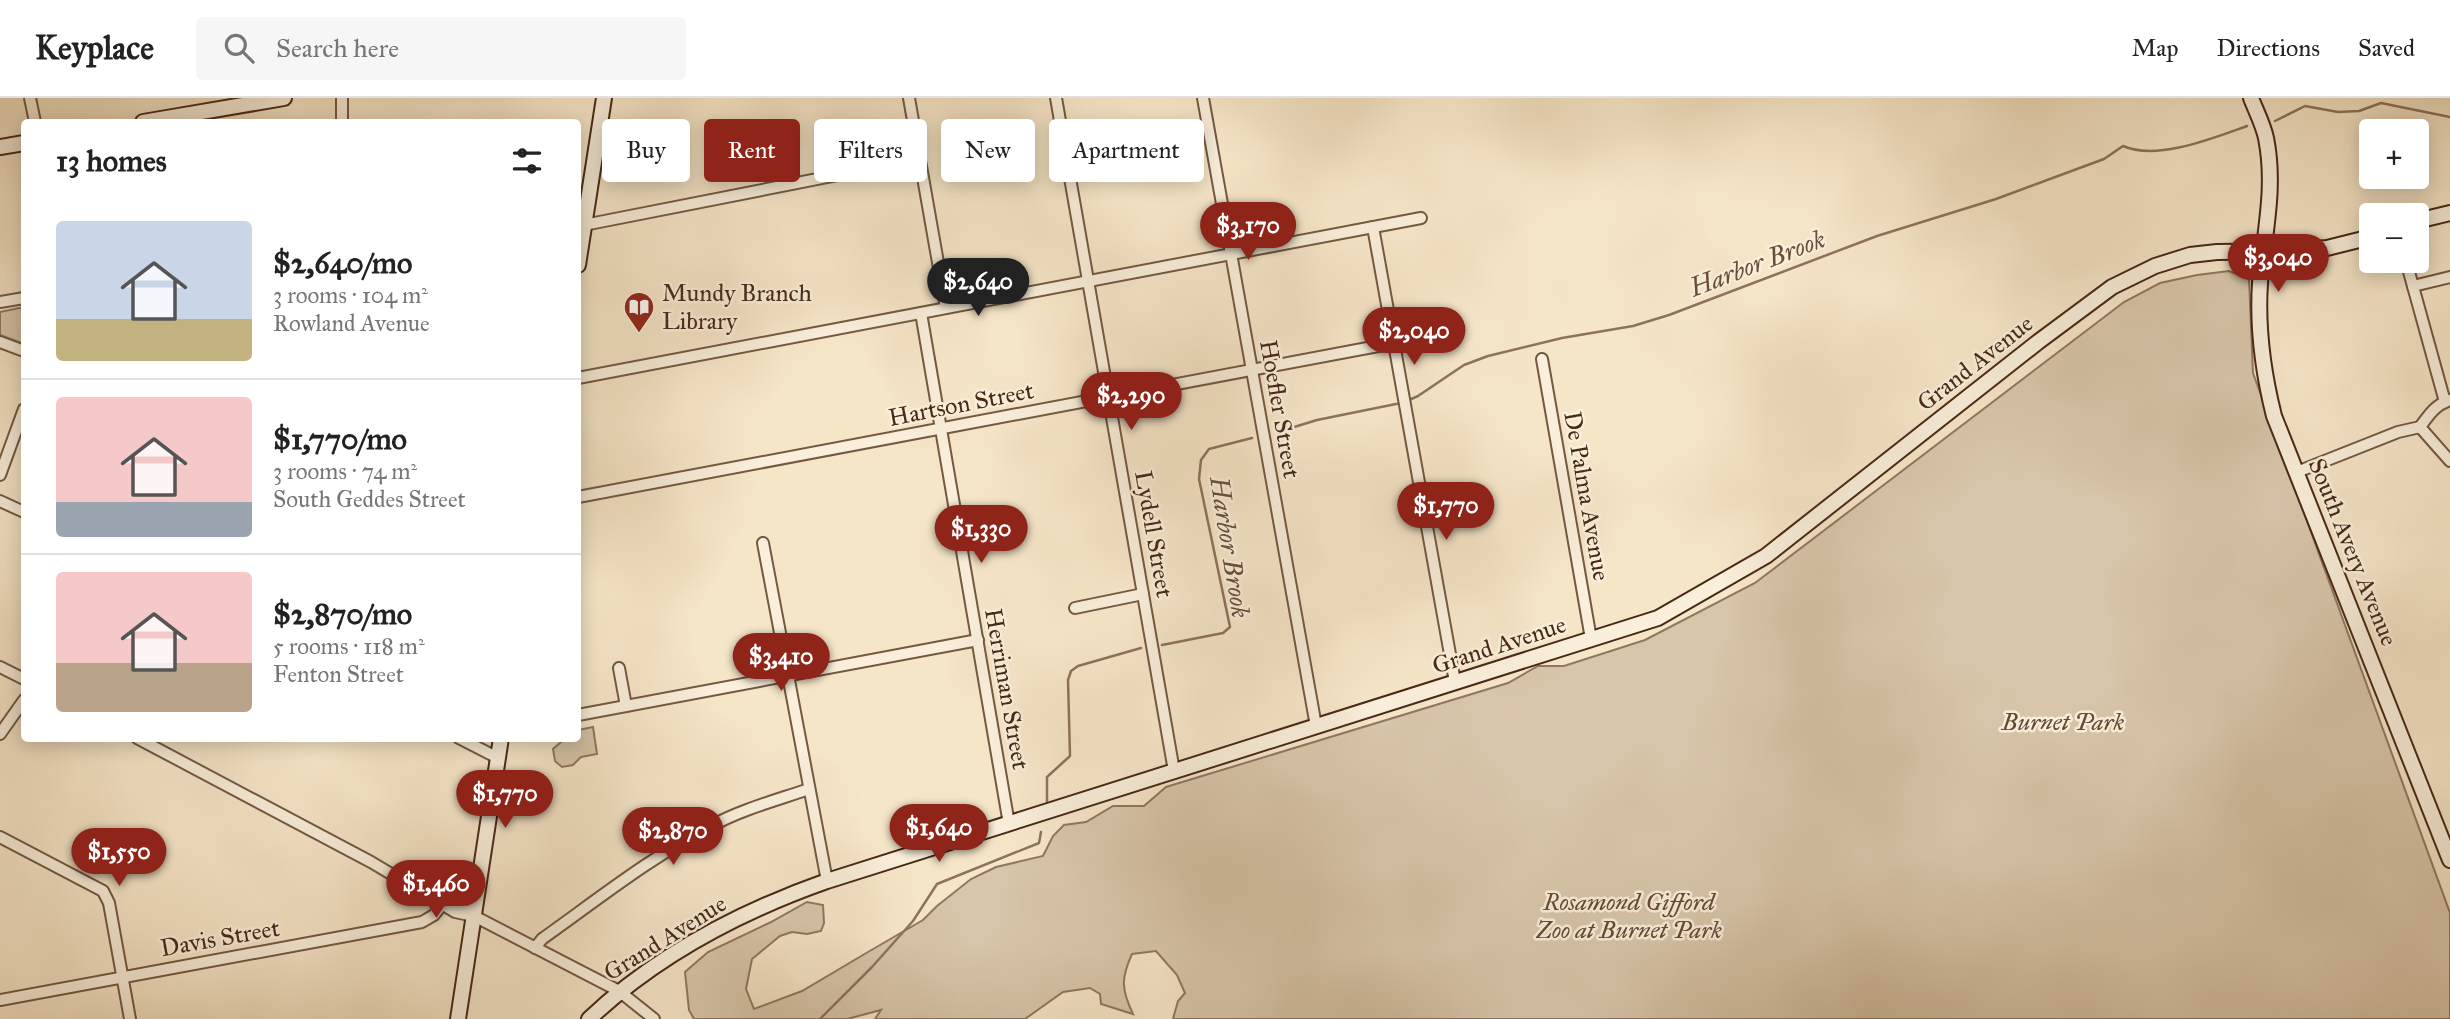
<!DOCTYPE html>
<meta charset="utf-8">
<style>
body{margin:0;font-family:"IM FELL Great Primer",serif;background:#f6f6f6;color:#222;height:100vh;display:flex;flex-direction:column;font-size:26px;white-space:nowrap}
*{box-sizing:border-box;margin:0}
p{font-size:23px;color:#767676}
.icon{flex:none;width:38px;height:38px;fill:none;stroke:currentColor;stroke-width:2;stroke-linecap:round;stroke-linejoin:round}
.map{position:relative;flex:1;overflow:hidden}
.details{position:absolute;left:21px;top:21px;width:560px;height:623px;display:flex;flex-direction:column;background:#fff;border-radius:7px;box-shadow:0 4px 18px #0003}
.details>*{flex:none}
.banner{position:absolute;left:602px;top:21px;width:665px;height:63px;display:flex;gap:14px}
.fabs{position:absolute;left:2359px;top:21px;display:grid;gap:14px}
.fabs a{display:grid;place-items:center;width:70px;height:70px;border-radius:7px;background:#fff;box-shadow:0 4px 18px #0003;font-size:35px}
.price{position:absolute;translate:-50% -60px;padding:0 16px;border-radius:24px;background:#8f2418;color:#fff;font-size:23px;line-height:46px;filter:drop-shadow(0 2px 4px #0008)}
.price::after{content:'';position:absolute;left:50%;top:42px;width:21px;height:16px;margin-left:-10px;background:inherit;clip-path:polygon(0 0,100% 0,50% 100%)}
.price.on{background:#222;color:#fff}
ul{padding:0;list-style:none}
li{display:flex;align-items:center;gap:21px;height:175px;padding:0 35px}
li+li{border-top:2px solid #e0e0e0}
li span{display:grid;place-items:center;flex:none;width:196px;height:140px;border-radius:7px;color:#555}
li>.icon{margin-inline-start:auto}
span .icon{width:84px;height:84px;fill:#fffc;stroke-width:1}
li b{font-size:30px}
h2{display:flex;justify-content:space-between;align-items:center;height:84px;padding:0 35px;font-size:30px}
.chip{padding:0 24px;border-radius:7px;background:#fff;box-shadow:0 4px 18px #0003;font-size:24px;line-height:63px}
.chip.on{background:#8f2418;color:#fff}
header{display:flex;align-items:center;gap:42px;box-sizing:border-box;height:98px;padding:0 35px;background:#fff;border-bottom:2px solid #e0e0e0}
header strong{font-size:33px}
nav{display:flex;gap:38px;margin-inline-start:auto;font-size:24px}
.search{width:490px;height:63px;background:#f6f6f6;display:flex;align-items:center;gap:18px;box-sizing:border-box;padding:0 24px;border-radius:7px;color:#767676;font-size:26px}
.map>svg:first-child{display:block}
.green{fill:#d8c6aa;stroke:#907760;stroke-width:2}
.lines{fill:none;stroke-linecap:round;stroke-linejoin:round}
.stream{stroke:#8d735c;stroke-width:2.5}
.street-casing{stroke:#745842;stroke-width:14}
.secondary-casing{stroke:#482816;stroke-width:18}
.street{stroke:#f9efdb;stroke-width:10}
.secondary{stroke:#f9efdb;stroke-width:14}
.labels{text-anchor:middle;stroke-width:5;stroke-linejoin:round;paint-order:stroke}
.poi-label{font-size:24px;fill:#482816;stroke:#f9efdb;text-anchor:start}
.street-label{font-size:24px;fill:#482816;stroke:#f9efdb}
.park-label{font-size:24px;font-style:italic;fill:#654834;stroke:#f9efdb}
.water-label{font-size:26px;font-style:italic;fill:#6a4e39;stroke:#f9efdb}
</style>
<header>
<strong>Keyplace</strong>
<div class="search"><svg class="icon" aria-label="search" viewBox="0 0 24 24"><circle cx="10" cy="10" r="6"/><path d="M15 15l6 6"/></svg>Search here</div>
<nav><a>Map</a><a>Directions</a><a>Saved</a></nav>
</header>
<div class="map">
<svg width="2450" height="921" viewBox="0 0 2450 921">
<rect width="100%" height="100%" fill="#f6e6c8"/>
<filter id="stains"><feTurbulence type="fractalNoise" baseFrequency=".00286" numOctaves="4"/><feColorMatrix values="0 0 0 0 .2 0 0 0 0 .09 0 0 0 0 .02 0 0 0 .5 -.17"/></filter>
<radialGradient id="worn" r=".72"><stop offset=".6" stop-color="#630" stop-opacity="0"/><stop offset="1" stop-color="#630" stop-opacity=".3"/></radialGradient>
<g class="green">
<path d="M2229 173 2249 181 2253 275 2450 815V921H1173L1178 903 1185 895 1177 877 1156 853 1132 856C1121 880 1121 891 1133 916L1101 906 1100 896 1090 890 1063 894 1025 921H875L881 912 847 921H694L689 912 685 874 708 854 771 824 807 804 823 807 824 825 821 833 807 836 792 834 780 838 752 861 746 891 754 911 802 893 868 854 923 822 937 808 971 781 996 769 1043 758 1053 738 1064 727 1086 724 1113 708H1144L1166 689 1508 585 1538 568H1564L1645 542 1755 485 2124 204 2160 185 2197 177Z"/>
<path d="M24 209V246L0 237V214Z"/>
<path d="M593 629 597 656 581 659 573 667 562 669 555 663 553 651 561 644V641L578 640V632Z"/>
</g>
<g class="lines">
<g class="stream">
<path d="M2275 23 2305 8 2338 14 2359 13 2381 5 2450 19"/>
<path d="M1407 303 1418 298 1464 267 1488 258 1562 240 1633 228 1669 217 1877 138 1996 101 2104 61 2123 48C2157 63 2213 40 2247 28"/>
<path d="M1278 334 1317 322 1401 305"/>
<path d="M1162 547 1223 535 1230 529 1199 381 1201 362 1209 351 1252 340"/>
<path d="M1047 704V679L1070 658 1068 582 1071 573 1078 568 1141 550"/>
<path d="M820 921 872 869 913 823 937 786 1039 745 1041 734"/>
</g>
<g class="street-casing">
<g id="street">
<path d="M30 0 35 24"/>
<path d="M909 0 946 210"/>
<path d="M1056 0 1174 673"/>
<path d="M1203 0 1316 628"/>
<path d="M342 24V0"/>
<path d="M584 127 919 61"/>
<path d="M1373 129 1455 584"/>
<path d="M2406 163 2445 304"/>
<path d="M2413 188 2450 179"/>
<path d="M0 204 24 200"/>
<path d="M921 215 1009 726"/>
<path d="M0 244 24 253"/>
<path d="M1542 261 1591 541"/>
<path d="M578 280 1421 120"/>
<path d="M2420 329 2450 363"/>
<path d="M2297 374 2398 334 2420 329C2429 317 2435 307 2450 302"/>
<path d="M0 377 24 311"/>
<path d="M578 399 1394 245"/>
<path d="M0 403 24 414"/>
<path d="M763 445 827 783"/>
<path d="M1075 510 1143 496"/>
<path d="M0 569 24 581"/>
<path d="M619 570 626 608"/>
<path d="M578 617 978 542"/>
<path d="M0 636 24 602"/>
<path d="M137 640 371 764 455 814 474 818"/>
<path d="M459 640 498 660"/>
<path d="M0 739 103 793 109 805 130 921"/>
<path d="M429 793 458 807 474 818 619 893 654 921"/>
<path d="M535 850 542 841C597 802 652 758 713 727 743 711 777 702 809 691"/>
<path d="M0 902 422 824 434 817 442 807"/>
</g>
</g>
<g class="secondary-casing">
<g id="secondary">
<path d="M2251 0C2256 13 2263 26 2266 40 2276 90 2264 136 2260 185 2257 230 2263 274 2274 318L2450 762"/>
<path d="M143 24 284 0"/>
<path d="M0 49 24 45"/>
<path d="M2417 123 2450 115"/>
<path d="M578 167 604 0"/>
<path d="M458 921 501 640"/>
<path d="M589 921C657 857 739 814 827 783L1658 520 1766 458 2038 244 2112 189 2155 168 2190 157 2217 154 2288 153 2327 150 2371 139"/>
</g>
</g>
<use href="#street" class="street"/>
<use href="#secondary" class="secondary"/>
</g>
<defs>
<g id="library-pin" transform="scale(1.575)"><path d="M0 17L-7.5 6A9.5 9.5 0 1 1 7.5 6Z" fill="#8f2418" stroke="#f9efdb"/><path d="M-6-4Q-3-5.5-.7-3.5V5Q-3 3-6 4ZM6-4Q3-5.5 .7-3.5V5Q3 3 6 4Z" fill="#fff"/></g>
</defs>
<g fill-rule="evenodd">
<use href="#library-pin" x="639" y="209"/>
</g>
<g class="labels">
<g class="poi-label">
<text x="662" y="203">Mundy Branch<tspan x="662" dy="28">Library</tspan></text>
</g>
<g class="street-label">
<text transform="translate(1975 265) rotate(-38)" y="8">Grand Avenue</text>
<text transform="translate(961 306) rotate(-11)" y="8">Hartson Street</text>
<text transform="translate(1280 311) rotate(80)" y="8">Hoefler Street</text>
<text transform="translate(1587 398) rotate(80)" y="8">De Palma Avenue</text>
<text transform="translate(1154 436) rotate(80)" y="8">Lydell Street</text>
<text transform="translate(2353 454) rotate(68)" y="8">South Avery Avenue</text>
<text transform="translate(1499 547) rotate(-18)" y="8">Grand Avenue</text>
<text transform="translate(1007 591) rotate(80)" y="8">Herriman Street</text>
<text transform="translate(220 840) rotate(-10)" y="8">Davis Street</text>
<text transform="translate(665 840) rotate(-32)" y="8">Grand Avenue</text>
</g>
<g class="park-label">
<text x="2063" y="632">Burnet Park</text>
<text x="1629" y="812">Rosamond Gifford<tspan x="1629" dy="28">Zoo at Burnet Park</tspan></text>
</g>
<g class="water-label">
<text transform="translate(1757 165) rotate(-21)" y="9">Harbor Brook</text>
<text transform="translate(1230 449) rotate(81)" y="9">Harbor Brook</text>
</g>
</g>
<rect width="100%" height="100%" filter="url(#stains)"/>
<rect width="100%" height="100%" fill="url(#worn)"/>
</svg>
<div class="fabs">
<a>+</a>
<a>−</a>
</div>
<b class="price" style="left:1248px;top:164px">$3,170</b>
<b class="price" style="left:2278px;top:196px">$3,040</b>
<b class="price on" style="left:978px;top:220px">$2,640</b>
<b class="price" style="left:1414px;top:269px">$2,040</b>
<b class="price" style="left:1131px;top:334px">$2,290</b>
<b class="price" style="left:1446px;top:444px">$1,770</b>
<b class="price" style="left:981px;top:467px">$1,330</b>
<b class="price" style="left:781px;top:595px">$3,410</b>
<b class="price" style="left:505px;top:732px">$1,770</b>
<b class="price" style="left:939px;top:766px">$1,640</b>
<b class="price" style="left:673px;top:769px">$2,870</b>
<b class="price" style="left:119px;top:790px">$1,550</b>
<b class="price" style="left:436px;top:822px">$1,460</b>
<div class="banner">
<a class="chip">Buy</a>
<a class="chip on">Rent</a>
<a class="chip">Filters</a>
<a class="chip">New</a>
<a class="chip">Apartment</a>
</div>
<section class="details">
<h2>13 homes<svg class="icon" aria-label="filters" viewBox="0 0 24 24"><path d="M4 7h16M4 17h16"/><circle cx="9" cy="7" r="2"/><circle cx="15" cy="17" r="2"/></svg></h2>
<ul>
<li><span style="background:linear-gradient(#c9d6e8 70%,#c2b280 0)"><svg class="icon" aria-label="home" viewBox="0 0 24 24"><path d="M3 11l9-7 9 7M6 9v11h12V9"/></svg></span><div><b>$2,640/mo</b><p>3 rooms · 104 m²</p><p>Rowland Avenue</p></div></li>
<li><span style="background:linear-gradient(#f6c9c9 75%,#9aa5b1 0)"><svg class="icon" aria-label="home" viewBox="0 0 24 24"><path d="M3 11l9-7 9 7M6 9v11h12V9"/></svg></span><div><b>$1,770/mo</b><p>3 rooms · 74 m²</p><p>South Geddes Street</p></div></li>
<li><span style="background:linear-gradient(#f6c9c9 65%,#b9a48a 0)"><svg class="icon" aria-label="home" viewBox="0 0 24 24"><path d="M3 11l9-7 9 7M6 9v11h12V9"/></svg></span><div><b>$2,870/mo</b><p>5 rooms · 118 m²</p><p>Fenton Street</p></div></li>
</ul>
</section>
</div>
